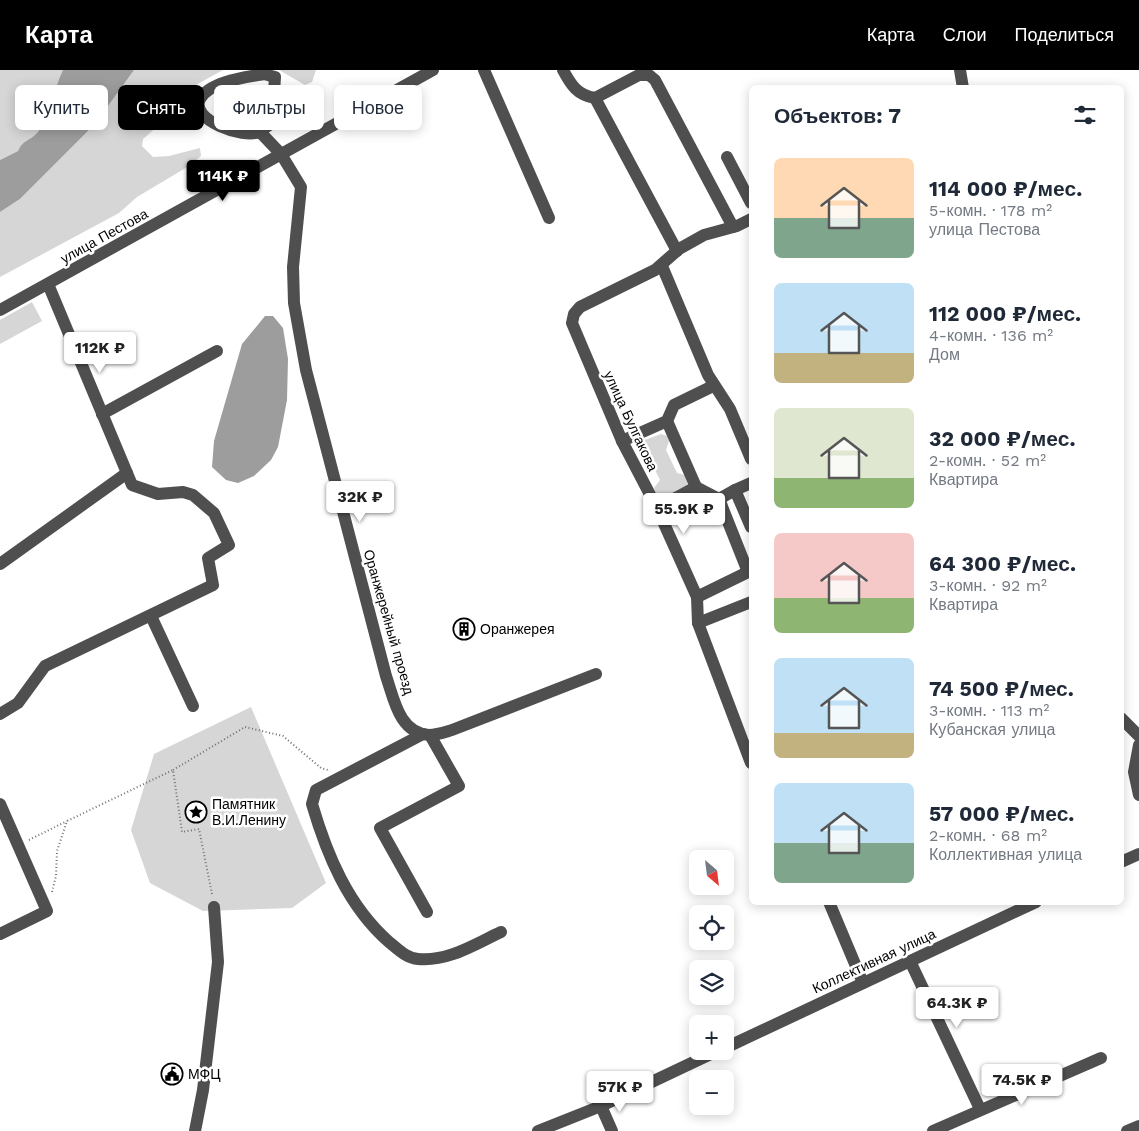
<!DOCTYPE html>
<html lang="ru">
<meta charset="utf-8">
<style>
body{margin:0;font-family:"Work Sans",sans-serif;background:#f2f2f3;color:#1f2937;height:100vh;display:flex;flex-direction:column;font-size:19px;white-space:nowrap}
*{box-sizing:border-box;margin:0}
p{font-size:16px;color:#747a83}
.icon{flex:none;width:28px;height:28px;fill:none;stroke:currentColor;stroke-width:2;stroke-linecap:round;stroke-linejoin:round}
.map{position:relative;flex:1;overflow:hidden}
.side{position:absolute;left:749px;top:15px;width:375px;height:820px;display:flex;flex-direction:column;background:#fff;border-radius:8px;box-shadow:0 2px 12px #0003}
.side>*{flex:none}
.top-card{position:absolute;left:15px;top:15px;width:475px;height:45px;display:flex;gap:10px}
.needle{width:32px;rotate:152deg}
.buttons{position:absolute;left:689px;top:780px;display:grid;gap:10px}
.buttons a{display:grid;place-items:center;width:45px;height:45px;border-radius:8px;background:#fff;box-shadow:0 2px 12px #0003;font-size:25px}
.price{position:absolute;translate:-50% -42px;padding:0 11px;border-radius:5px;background:#fff;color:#222;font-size:16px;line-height:32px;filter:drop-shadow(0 1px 2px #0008)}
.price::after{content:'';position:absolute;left:50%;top:30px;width:15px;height:11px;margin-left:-8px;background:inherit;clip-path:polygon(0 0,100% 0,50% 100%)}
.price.on{background:#000;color:#fff}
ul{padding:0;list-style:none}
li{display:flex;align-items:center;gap:15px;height:125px;padding:0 25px}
li span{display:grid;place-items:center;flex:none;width:140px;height:100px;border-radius:8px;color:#555}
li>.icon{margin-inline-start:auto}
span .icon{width:60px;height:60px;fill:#fffc;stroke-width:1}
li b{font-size:21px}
h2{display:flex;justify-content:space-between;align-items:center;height:60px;padding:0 25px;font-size:21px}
.tag{padding:0 18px;border-radius:8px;background:#fff;box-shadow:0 2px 12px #0003;font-size:18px;line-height:45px}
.tag.on{background:#000;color:#fff}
header{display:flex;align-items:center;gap:30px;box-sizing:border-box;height:70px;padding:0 25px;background:#000;color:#fff}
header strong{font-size:24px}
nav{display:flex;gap:28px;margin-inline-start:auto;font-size:18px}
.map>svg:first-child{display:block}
.green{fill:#d6d6d6}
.water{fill:#9d9d9d}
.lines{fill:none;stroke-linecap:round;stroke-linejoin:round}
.path{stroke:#717171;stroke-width:2;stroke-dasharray:1 2.5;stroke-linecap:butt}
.minor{stroke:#4f4f4f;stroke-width:12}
.labels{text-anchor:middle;stroke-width:5;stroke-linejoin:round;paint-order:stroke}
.street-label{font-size:14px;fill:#000;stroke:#fff}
.poi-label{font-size:14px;fill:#000;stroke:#fff;text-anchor:start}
</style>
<header>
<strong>Карта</strong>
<nav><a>Карта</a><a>Слои</a><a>Поделиться</a></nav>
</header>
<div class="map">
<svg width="1139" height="1061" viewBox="0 0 1139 1061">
<rect width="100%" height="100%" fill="#fff"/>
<g class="green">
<path d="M0 0H63C53 19 52 47 37 63 30 71 22 70 18 81L0 90Z"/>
<path d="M134 0H223L194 16 174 42 143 69 142 76 153 87 169 86 200 78 201 86 189 96 137 127 119 143 0 207V142L20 129 95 54Z"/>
<path d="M279 0H316L312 12 305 15Z"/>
<path d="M32 232 42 251 0 274V250Z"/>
<path d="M661 364 667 366 669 371 666 380 677 403 685 405 688 415 665 428 657 425 654 418 660 410 649 388H642L636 378 645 370Z"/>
<path d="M251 637 326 813 292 838 203 841 150 813 131 760 154 684Z"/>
</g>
<g class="water">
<path d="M63 0H134L95 54 20 129 0 142V90L18 81C22 70 30 71 37 63 52 47 53 19 63 0Z"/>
<path d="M265 246H273L283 258 288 289 287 330 278 377 271 390 254 406 238 413 226 410 212 397 214 371 242 274Z"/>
</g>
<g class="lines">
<g class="path">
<path d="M173 700 245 657 283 666 321 698 328 700"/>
<path d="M29 770 67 751"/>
<path d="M52 822 56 806 57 781 67 751 173 700 182 762 199 759 212 824"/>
</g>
<g class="minor">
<path d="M484 0 549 148"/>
<path d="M563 0C571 15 577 25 595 28"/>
<path d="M960 0 963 18"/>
<path d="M264 4 275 7 272 53C267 56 263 60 259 62 244 69 189 50 200 29 210 11 247 7 264 4Z"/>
<path d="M260 62 281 84 301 117 293 197 294 233 306 300 386 606C394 629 399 663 429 665 436 665 445 662 452 660L596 604"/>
<path d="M727 87 751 133"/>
<path d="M751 149 737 156 704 165 679 179 655 200 580 237 574 244 572 253 622 371 657 438 697 527 698 553 751 693"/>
<path d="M677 181 595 28 639 5H649L655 10 733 157"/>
<path d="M662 196 708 305 730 339 751 389"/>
<path d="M0 240 433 0"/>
<path d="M102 344 217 281"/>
<path d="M667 351 696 417 719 429 735 420 751 457"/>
<path d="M622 371 667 351 674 335 713 316"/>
<path d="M735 420 751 413"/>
<path d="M657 438 696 417"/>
<path d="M0 494 127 403"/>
<path d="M697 527 748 502 719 429"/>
<path d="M151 546 193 636"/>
<path d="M698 553 751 532"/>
<path d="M0 644 18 633 45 596 213 515 208 488 229 475 214 443 193 425 183 422 158 424 132 415 48 214"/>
<path d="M1121 648 1139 666"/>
<path d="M423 664 316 720 312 734C327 785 348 836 389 872 398 879 406 888 418 889 448 892 475 874 501 862"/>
<path d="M1139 675 1134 702 1139 725"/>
<path d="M0 734 47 841 0 864"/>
<path d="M1121 792 1139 784"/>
<path d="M829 832 863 913"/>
<path d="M427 842 380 758 459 716 430 665"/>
<path d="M910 891 980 1039"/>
<path d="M725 978 1036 832"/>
<path d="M601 1036 612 1061"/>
<path d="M195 1061 203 1020 218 892 214 837"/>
<path d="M538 1061 601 1036 717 981"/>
<path d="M933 1061 1101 988"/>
<path d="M1127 1061 1139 1056"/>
</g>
</g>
<defs>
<g id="building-ring" transform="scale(1.125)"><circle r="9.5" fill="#fff" stroke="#000" stroke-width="1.5"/><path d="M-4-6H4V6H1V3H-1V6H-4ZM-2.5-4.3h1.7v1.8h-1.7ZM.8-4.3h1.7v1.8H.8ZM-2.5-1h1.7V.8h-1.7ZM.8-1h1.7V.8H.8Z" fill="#000"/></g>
<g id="sight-ring" transform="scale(1.125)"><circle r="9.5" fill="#fff" stroke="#000" stroke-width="1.5"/><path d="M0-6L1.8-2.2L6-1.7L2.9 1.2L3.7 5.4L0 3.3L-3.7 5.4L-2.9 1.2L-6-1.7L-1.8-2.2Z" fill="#000"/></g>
<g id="civic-ring" transform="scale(1.125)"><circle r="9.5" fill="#fff" stroke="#000" stroke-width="1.5"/><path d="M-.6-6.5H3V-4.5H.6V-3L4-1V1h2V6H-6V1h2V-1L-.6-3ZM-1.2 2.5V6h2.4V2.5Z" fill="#000"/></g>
</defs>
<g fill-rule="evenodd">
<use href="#building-ring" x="464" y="559"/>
<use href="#sight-ring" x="196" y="742"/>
<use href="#civic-ring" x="172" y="1004"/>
</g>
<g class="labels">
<g class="street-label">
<text transform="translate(104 166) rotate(-29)" y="5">улица Пестова</text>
<text transform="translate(631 351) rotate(65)" y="5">улица Булгакова</text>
<text transform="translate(389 552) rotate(74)" y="5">Оранжерейный проезд</text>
<text transform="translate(874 891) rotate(-25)" y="5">Коллективная улица</text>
</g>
<g class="poi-label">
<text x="480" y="564">Оранжерея</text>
<text x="212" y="739">Памятник<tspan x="212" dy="16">В.И.Ленину</tspan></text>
<text x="188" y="1009">МФЦ</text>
</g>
</g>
</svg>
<div class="buttons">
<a><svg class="needle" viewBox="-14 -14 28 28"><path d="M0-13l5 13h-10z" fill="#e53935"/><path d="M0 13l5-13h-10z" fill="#747a83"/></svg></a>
<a><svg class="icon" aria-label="locate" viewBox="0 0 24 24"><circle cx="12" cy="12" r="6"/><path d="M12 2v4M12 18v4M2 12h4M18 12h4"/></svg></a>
<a><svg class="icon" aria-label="layers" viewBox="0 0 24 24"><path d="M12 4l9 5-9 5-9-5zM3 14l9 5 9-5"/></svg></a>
<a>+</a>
<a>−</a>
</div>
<b class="price on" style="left:223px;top:132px">114K ₽</b>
<b class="price" style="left:100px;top:304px">112K ₽</b>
<b class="price" style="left:360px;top:453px">32K ₽</b>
<b class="price" style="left:684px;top:465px">55.9K ₽</b>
<b class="price" style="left:957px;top:959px">64.3K ₽</b>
<b class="price" style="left:1022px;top:1036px">74.5K ₽</b>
<b class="price" style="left:620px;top:1043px">57K ₽</b>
<div class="top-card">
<a class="tag">Купить</a>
<a class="tag on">Снять</a>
<a class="tag">Фильтры</a>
<a class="tag">Новое</a>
</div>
<section class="side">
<h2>Объектов: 7<svg class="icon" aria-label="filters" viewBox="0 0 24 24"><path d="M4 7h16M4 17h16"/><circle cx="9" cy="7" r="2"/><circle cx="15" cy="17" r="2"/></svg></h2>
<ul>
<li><span style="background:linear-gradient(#ffd9b3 60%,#7fa58c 0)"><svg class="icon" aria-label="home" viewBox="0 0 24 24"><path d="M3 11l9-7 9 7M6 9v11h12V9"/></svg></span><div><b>114 000 ₽/мес.</b><p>5-комн. · 178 m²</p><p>улица Пестова</p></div></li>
<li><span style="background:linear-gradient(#bfe0f5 70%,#c2b280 0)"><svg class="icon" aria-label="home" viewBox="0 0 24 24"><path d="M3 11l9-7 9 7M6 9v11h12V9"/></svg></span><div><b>112 000 ₽/мес.</b><p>4-комн. · 136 m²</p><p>Дом</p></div></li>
<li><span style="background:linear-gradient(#dfe7d0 70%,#8fb573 0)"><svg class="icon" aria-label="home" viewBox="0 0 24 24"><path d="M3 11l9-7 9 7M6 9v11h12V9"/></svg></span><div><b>32 000 ₽/мес.</b><p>2-комн. · 52 m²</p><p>Квартира</p></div></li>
<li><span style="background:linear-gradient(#f6c9c9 65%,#8fb573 0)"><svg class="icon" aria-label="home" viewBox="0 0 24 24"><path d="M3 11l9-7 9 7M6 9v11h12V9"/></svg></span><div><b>64 300 ₽/мес.</b><p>3-комн. · 92 m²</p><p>Квартира</p></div></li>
<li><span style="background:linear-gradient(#bfe0f5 75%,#c2b280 0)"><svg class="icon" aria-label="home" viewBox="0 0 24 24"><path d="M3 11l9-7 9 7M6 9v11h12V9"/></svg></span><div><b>74 500 ₽/мес.</b><p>3-комн. · 113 m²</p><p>Кубанская улица</p></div></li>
<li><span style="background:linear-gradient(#bfe0f5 60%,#7fa58c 0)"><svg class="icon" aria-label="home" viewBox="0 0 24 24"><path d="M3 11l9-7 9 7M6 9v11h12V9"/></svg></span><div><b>57 000 ₽/мес.</b><p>2-комн. · 68 m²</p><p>Коллективная улица</p></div></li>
</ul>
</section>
</div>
